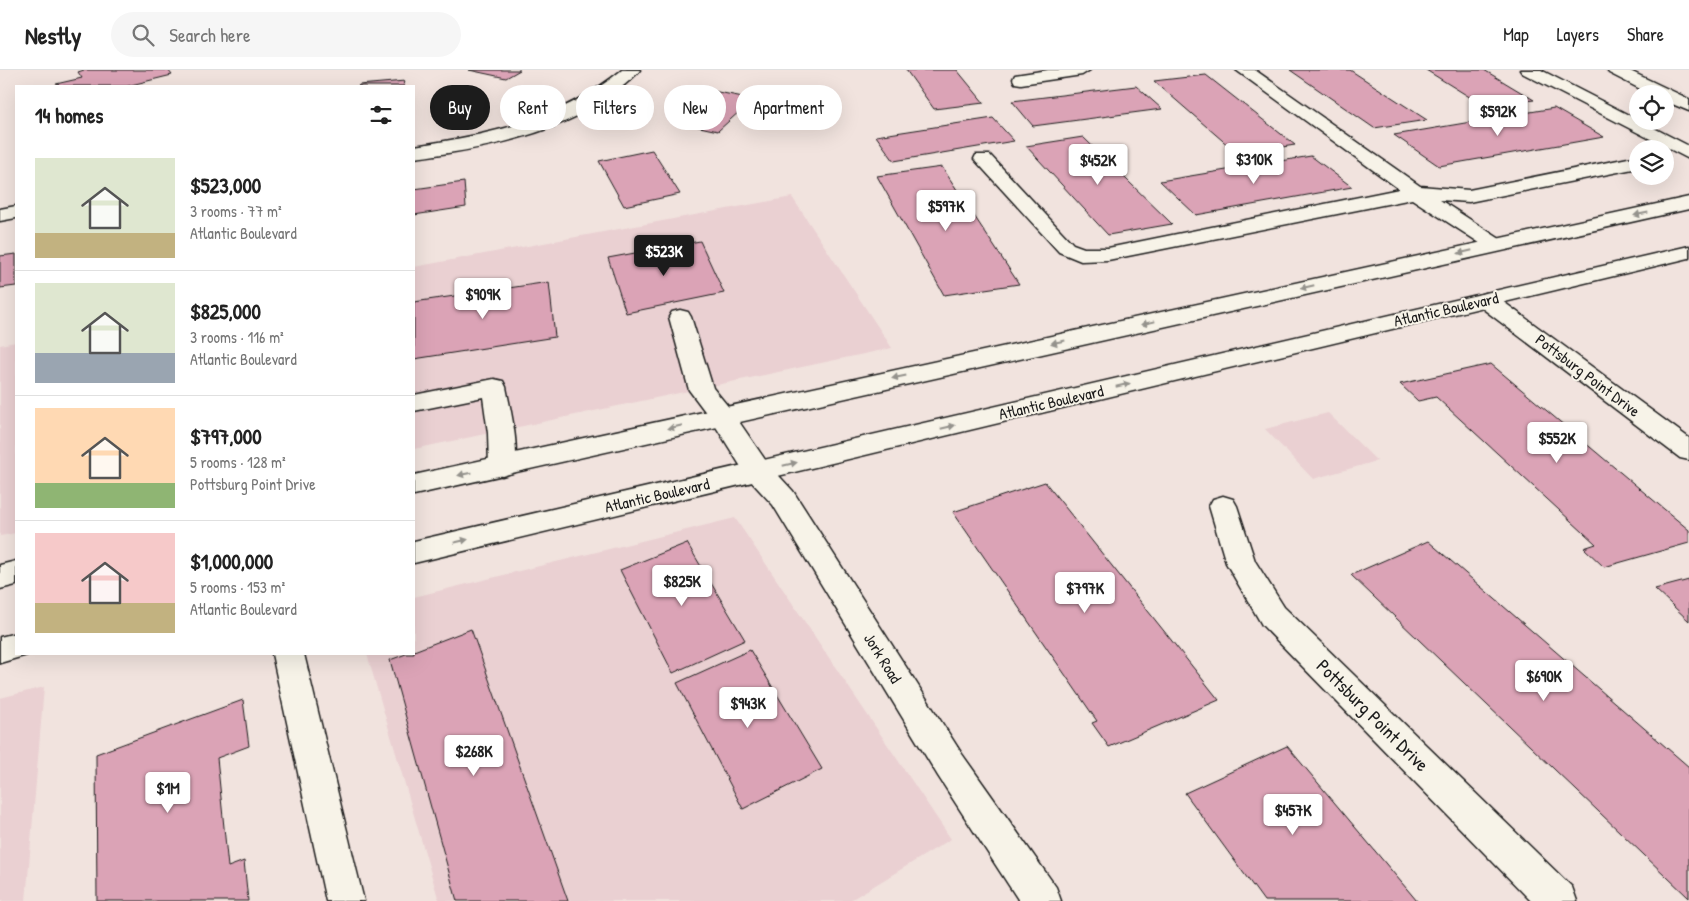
<!DOCTYPE html>
<meta charset="utf-8">
<style>
body{margin:0;font-family:"Patrick Hand",sans-serif;background:#f6f6f6;color:#222;height:100vh;display:flex;flex-direction:column;font-size:19px;white-space:nowrap}
*{box-sizing:border-box;margin:0}
p{font-size:16px;color:#767676}
.icon{flex:none;width:28px;height:28px;fill:none;stroke:currentColor;stroke-width:2;stroke-linecap:round;stroke-linejoin:round}
.map{position:relative;flex:1;overflow:hidden}
.sheet{position:absolute;left:15px;top:15px;width:400px;height:570px;display:flex;flex-direction:column;background:#fff;border-radius:0px;box-shadow:0 5px 20px #0002}
.sheet>*{flex:none}
.guide{position:absolute;left:430px;top:15px;width:475px;height:45px;display:flex;gap:10px}
.buttons{position:absolute;left:1629px;top:15px;display:grid;gap:10px}
.buttons a{display:grid;place-items:center;width:45px;height:45px;border-radius:50%;background:#fff;box-shadow:0 5px 20px #0002;font-size:25px}
.price{position:absolute;translate:-50% -42px;padding:0 11px;border-radius:5px;background:#fff;color:#222;font-size:16px;line-height:32px;filter:drop-shadow(0 1px 2px #0008)}
.price::after{content:'';position:absolute;left:50%;top:30px;width:15px;height:11px;margin-left:-8px;background:inherit;clip-path:polygon(0 0,100% 0,50% 100%)}
.price.current{background:#1c1c1c;color:#fff}
ul{padding:0;list-style:none}
li{display:flex;align-items:center;gap:15px;height:125px;padding:0 20px}
li+li{border-top:1px solid #e0e0e0}
li span{display:grid;place-items:center;flex:none;width:140px;height:100px;border-radius:0px;color:#555}
li>.icon{margin-inline-start:auto}
span .icon{width:60px;height:60px;fill:#fffc;stroke-width:1}
li b{font-size:21px}
h2{display:flex;justify-content:space-between;align-items:center;height:60px;padding:0 20px;font-size:21px}
.tag{padding:0 18px;border-radius:22px;background:#fff;box-shadow:0 5px 20px #0002;font-size:18px;line-height:45px}
.tag.current{background:#1c1c1c;color:#fff}
header{display:flex;align-items:center;gap:30px;box-sizing:border-box;height:70px;padding:0 25px;background:#fff;border-bottom:1px solid #e0e0e0}
header strong{font-size:24px}
nav{display:flex;gap:28px;margin-inline-start:auto;font-size:18px}
.search{width:350px;height:45px;background:#f6f6f6;display:flex;align-items:center;gap:12px;box-sizing:border-box;padding:0 18px;border-radius:28px;color:#767676;font-size:19px}
.map>svg:first-child{display:block}
.built{fill:#ead0d2}
.building{fill:#dba3b6;stroke:#1c1c1c}
.lines{fill:none;stroke-linecap:round;stroke-linejoin:round}
.minor-casing{stroke:#1c1c1c;stroke-width:3}
.major-casing{stroke:#1c1c1c;stroke-width:3}
.minor{fill:#f7f3e8;fill-rule:evenodd}
.major{fill:#f7f3e8;fill-rule:evenodd}
.oneway{fill:#94928c}
.labels{text-anchor:middle;stroke-width:4;stroke-linejoin:round;paint-order:stroke}
.street-label{font-size:16px;fill:#1c1c1c;stroke:#f7f3e8}
.near-street-label{font-size:19px;fill:#1c1c1c;stroke:#f7f3e8}
</style>
<header>
<strong>Nestly</strong>
<div class="search"><svg class="icon" aria-label="search" viewBox="0 0 24 24"><circle cx="10" cy="10" r="6"/><path d="M15 15l6 6"/></svg>Search here</div>
<nav><a>Map</a><a>Layers</a><a>Share</a></nav>
</header>
<div class="map">
<svg width="1689" height="831" viewBox="0 0 1689 831">
<rect width="100%" height="100%" fill="#f1e3de"/>
<filter id="ink" filterUnits="userSpaceOnUse"><feTurbulence type="fractalNoise" baseFrequency=".02" numOctaves="2"/><feDisplacementMap in="SourceGraphic" scale="10" xChannelSelector="R" yChannelSelector="G"/><feConvolveMatrix kernelMatrix="1 2 1 2 8 2 1 2 1" color-interpolation-filters="sRGB"/></filter>
<g filter="url(#ink)">
<g class="built">
<path d="M792 127 892 278 414 379V197Z"/>
<path d="M16 272V463L0 466V275Z"/>
<path d="M1328 343 1377 391 1313 409 1265 359Z"/>
<path d="M735 448 951 769 849 831H439L367 584H414V527Z"/>
<path d="M44 617 26 831H0V628Z"/>
</g>
<g class="building">
<path d="M84 0H168L172 5 127 16H57L56 14 82 8 78 2Z"/>
<path d="M469 0H520L506 8Z"/>
<path d="M906 0H957L984 33 934 39Z"/>
<path d="M1290 0H1350L1427 50 1374 58Z"/>
<path d="M1426 0H1484L1534 30 1484 36Z"/>
<path d="M1206 5 1295 75 1238 84 1154 11Z"/>
<path d="M405 11 404 16H358L359 15Z"/>
<path d="M1136 16 1162 39 1033 56 1012 31Z"/>
<path d="M708 20 753 29 718 61 672 51Z"/>
<path d="M1554 38 1604 67 1439 96 1394 65Z"/>
<path d="M993 48 1014 71 894 91 876 66Z"/>
<path d="M1083 67 1172 154 1108 165 1026 76Z"/>
<path d="M652 80 680 124 624 136 599 91Z"/>
<path d="M1311 86 1352 117 1196 145 1160 111Z"/>
<path d="M942 97 1019 214 944 225 877 106Z"/>
<path d="M464 112 466 137 414 145V119Z"/>
<path d="M700 171 724 223 626 243 608 188Z"/>
<path d="M16 184V216L0 218V186Z"/>
<path d="M549 212 555 267 414 289V232Z"/>
<path d="M1491 294 1689 460V473L1604 497 1584 478 1596 474 1436 327 1418 331 1400 314Z"/>
<path d="M1045 412 1219 630 1109 677 1092 653 1097 651 953 442Z"/>
<path d="M1428 471 1689 697V828L1351 505Z"/>
<path d="M687 473 745 570 673 603 620 500Z"/>
<path d="M1689 510V551L1655 519Z"/>
<path d="M471 559 568 831H457L390 590 406 584H414V581Z"/>
<path d="M750 580 822 699 743 739 677 613Z"/>
<path d="M243 630 249 676 217 688 228 797 244 791 248 831H97L96 684Z"/>
<path d="M1287 676 1417 831H1264L1185 723Z"/>
</g>
<g class="lines">
<g class="minor-casing">
<g id="minor">
<path d="M622 0H640C635 7 627 12 621 18 565 64 483 79 414 88V76C492 64 559 51 622 0Z"/>
<path d="M1048 0H1090L1082 5 1021 14 1015 13 1013 9 1015 5Z"/>
<path d="M1236 0H1255L1420 116 1469 120 1638 86V98L1469 132 1440 130 1503 171 1507 175 1503 179 1496 181 1489 179 1412 129 1108 190 1081 191 1059 182 974 89 976 85H990L1073 174 1084 178H1108L1399 119Z"/>
<path d="M1520 0H1541L1689 76V89L1522 3Z"/>
<path d="M1607 0H1628L1689 29V41L1665 31V24H1650L1609 3Z"/>
<path d="M16 136V148L0 151V139Z"/>
<path d="M1486 223 1494 225 1689 368V390L1680 388 1478 235 1475 230 1478 225Z"/>
<path d="M680 240 688 242 691 247 713 318 731 340 768 394 793 421 962 684 1056 817 1061 831H1019L938 706 773 435 748 408 713 352 689 320 669 247 672 242Z"/>
<path d="M494 309 503 311 506 317C510 338 522 384 512 403L502 406 492 403 489 396 488 363 483 327 414 341V325Z"/>
<path d="M1223 426 1233 429 1237 436 1255 491 1284 537 1572 817 1577 831H1531L1262 555 1226 493 1209 436 1213 429Z"/>
<path d="M272 584H304L364 831H326Z"/>
</g>
</g>
<g class="major-casing">
<g id="major">
<path d="M1689 127V139L414 425V405Z"/>
<path d="M1689 176V188L414 493V471Z"/>
<path d="M16 491V515L0 519V495Z"/>
<path d="M16 563V584H28L27 585 0 593V567Z"/>
</g>
</g>
<use href="#minor" class="minor"/>
<use href="#major" class="major"/>
</g>
<defs><path id="oneway-solid" d="M-6-.8H1V-3.2L6.5 0L1 3.2V.8H-6Z" transform="scale(1.25)"/></defs>
<g class="oneway">
<use href="#oneway-solid" transform="translate(1641 144) rotate(168)"/>
<use href="#oneway-solid" transform="translate(1465 182) rotate(167)"/>
<use href="#oneway-solid" transform="translate(1307 217) rotate(167)"/>
<use href="#oneway-solid" transform="translate(1148 253) rotate(167)"/>
<use href="#oneway-solid" transform="translate(1058 272) rotate(168)"/>
<use href="#oneway-solid" transform="translate(899 307) rotate(168)"/>
<use href="#oneway-solid" transform="translate(1123 315) rotate(-13)"/>
<use href="#oneway-solid" transform="translate(675 357) rotate(167)"/>
<use href="#oneway-solid" transform="translate(948 357) rotate(-13)"/>
<use href="#oneway-solid" transform="translate(790 394) rotate(-13)"/>
<use href="#oneway-solid" transform="translate(465 404) rotate(168)"/>
<use href="#oneway-solid" transform="translate(461 471) rotate(-13)"/>
</g>
</g>
<g class="labels">
<g class="street-label">
<text transform="translate(1446 239) rotate(-13)" y="6">Atlantic Boulevard</text>
<text transform="translate(1588 305) rotate(37)" y="6">Pottsburg Point Drive</text>
<text transform="translate(1051 332) rotate(-13)" y="6">Atlantic Boulevard</text>
<text transform="translate(657 425) rotate(-13)" y="6">Atlantic Boulevard</text>
<text transform="translate(883 588) rotate(58)" y="6">Jork Road</text>
</g>
<g class="near-street-label">
<text transform="translate(1373 645) rotate(45)" y="7">Pottsburg Point Drive</text>
</g>
</g>
</svg>
<div class="buttons">
<a><svg class="icon" aria-label="locate" viewBox="0 0 24 24"><circle cx="12" cy="12" r="6"/><path d="M12 2v4M12 18v4M2 12h4M18 12h4"/></svg></a>
<a><svg class="icon" aria-label="layers" viewBox="0 0 24 24"><path d="M12 4l9 5-9 5-9-5zM3 14l9 5 9-5"/></svg></a>
</div>
<b class="price" style="left:1498px;top:67px">$592K</b>
<b class="price" style="left:1254px;top:115px">$310K</b>
<b class="price" style="left:1098px;top:116px">$452K</b>
<b class="price" style="left:946px;top:162px">$597K</b>
<b class="price current" style="left:664px;top:207px">$523K</b>
<b class="price" style="left:483px;top:250px">$909K</b>
<b class="price" style="left:1557px;top:394px">$552K</b>
<b class="price" style="left:682px;top:537px">$825K</b>
<b class="price" style="left:1085px;top:544px">$797K</b>
<b class="price" style="left:1544px;top:632px">$690K</b>
<b class="price" style="left:748px;top:659px">$943K</b>
<b class="price" style="left:474px;top:707px">$268K</b>
<b class="price" style="left:168px;top:744px">$1M</b>
<b class="price" style="left:1293px;top:766px">$457K</b>
<div class="guide">
<a class="tag current">Buy</a>
<a class="tag">Rent</a>
<a class="tag">Filters</a>
<a class="tag">New</a>
<a class="tag">Apartment</a>
</div>
<section class="sheet">
<h2>14 homes<svg class="icon" aria-label="filters" viewBox="0 0 24 24"><path d="M4 7h16M4 17h16"/><circle cx="9" cy="7" r="2"/><circle cx="15" cy="17" r="2"/></svg></h2>
<ul>
<li><span style="background:linear-gradient(#dfe7d0 75%,#c2b280 0)"><svg class="icon" aria-label="home" viewBox="0 0 24 24"><path d="M3 11l9-7 9 7M6 9v11h12V9"/></svg></span><div><b>$523,000</b><p>3 rooms · 77 m²</p><p>Atlantic Boulevard</p></div></li>
<li><span style="background:linear-gradient(#dfe7d0 70%,#9aa5b1 0)"><svg class="icon" aria-label="home" viewBox="0 0 24 24"><path d="M3 11l9-7 9 7M6 9v11h12V9"/></svg></span><div><b>$825,000</b><p>3 rooms · 116 m²</p><p>Atlantic Boulevard</p></div></li>
<li><span style="background:linear-gradient(#ffd9b3 75%,#8fb573 0)"><svg class="icon" aria-label="home" viewBox="0 0 24 24"><path d="M3 11l9-7 9 7M6 9v11h12V9"/></svg></span><div><b>$797,000</b><p>5 rooms · 128 m²</p><p>Pottsburg Point Drive</p></div></li>
<li><span style="background:linear-gradient(#f6c9c9 70%,#c2b280 0)"><svg class="icon" aria-label="home" viewBox="0 0 24 24"><path d="M3 11l9-7 9 7M6 9v11h12V9"/></svg></span><div><b>$1,000,000</b><p>5 rooms · 153 m²</p><p>Atlantic Boulevard</p></div></li>
</ul>
</section>
</div>
